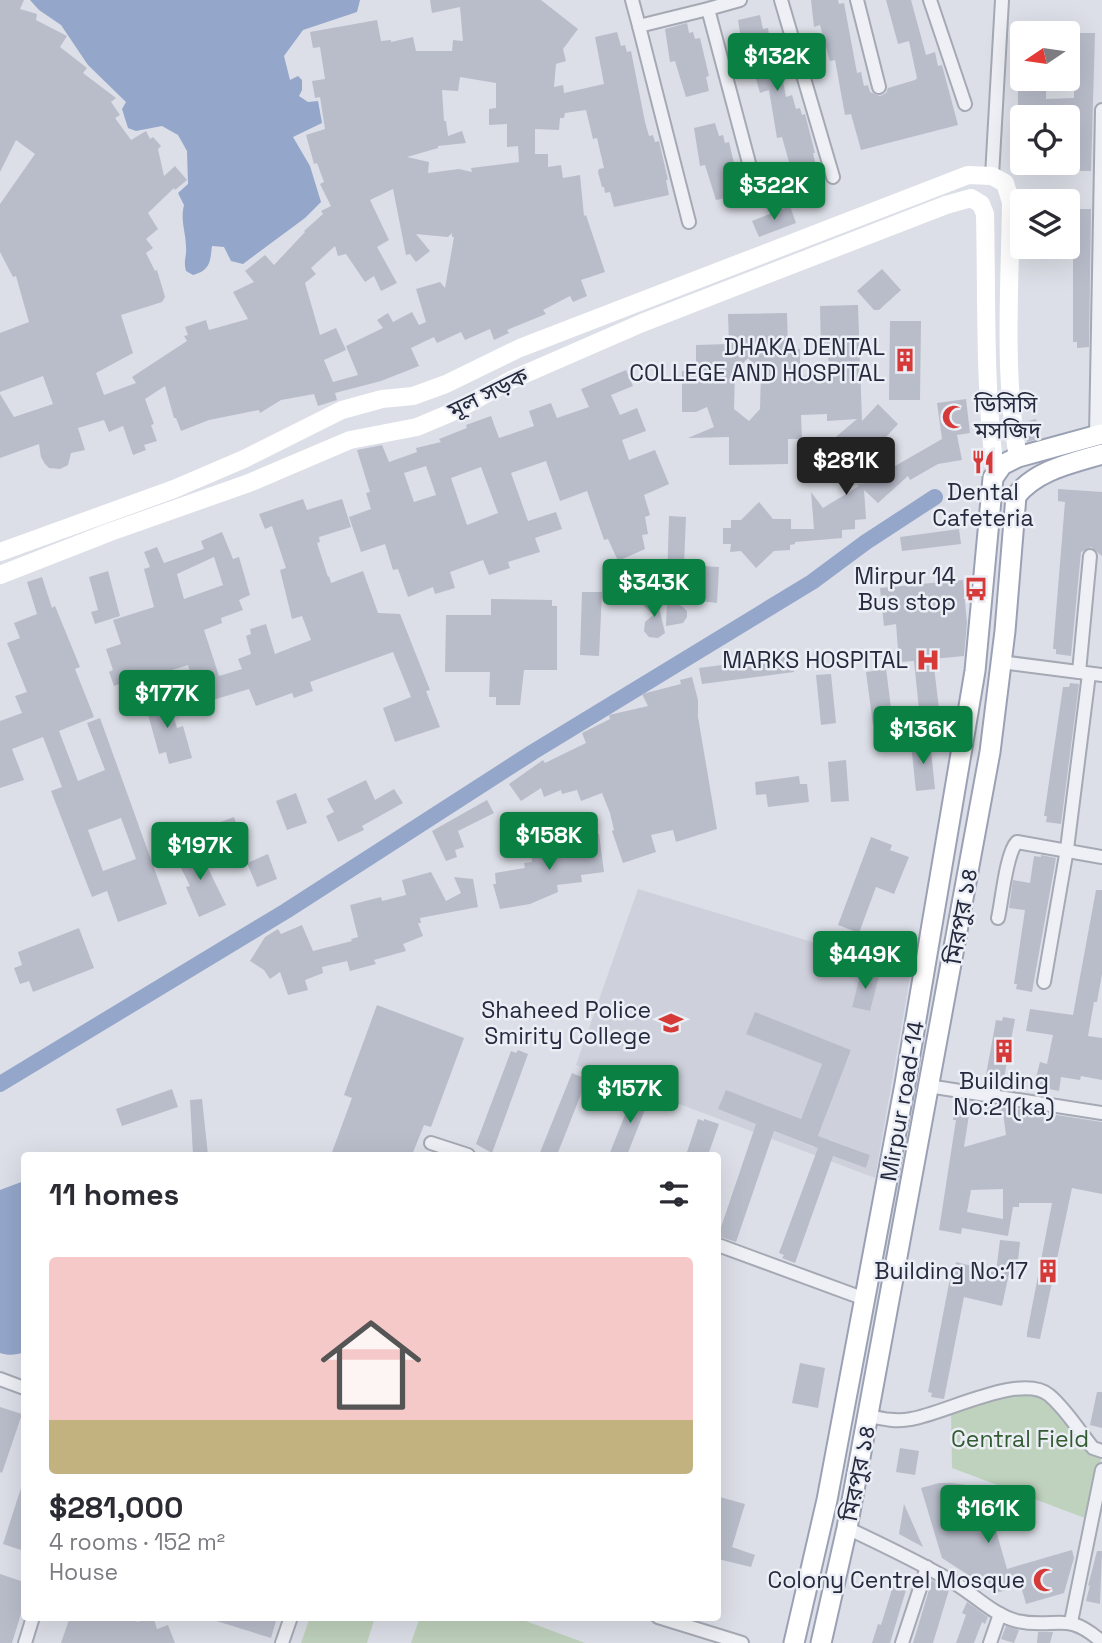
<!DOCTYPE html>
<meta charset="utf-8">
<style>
body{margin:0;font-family:"Space Grotesk","Noto Sans Bengali",sans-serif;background:#f7f7f7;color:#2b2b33;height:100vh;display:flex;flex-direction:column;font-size:26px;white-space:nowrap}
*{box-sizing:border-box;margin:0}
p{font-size:23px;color:#7c7c81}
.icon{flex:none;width:38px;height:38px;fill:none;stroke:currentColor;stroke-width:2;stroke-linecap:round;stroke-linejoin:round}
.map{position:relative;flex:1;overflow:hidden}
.side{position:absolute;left:21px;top:1152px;width:700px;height:469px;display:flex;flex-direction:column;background:#fff;border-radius:7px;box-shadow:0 7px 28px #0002}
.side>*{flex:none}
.needle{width:46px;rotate:257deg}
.buttons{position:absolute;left:1010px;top:21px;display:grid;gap:14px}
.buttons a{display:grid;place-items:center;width:70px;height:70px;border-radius:7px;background:#fff;box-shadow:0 7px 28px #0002;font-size:35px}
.price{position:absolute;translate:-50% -60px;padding:0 16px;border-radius:7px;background:#0b8043;color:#fff;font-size:23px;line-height:46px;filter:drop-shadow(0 2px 4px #0008)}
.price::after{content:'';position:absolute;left:50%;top:42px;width:21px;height:16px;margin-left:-10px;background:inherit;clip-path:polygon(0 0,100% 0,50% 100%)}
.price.current{background:#222;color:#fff}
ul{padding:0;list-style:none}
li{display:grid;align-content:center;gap:14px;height:371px;padding:0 28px}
li span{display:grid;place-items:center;height:217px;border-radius:7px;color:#555}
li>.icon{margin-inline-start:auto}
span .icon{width:126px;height:126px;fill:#fffc;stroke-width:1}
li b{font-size:30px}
h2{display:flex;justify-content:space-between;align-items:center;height:84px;padding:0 28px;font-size:30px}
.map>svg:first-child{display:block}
.built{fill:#ced1dc;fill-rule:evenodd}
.green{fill:#bfd2bd}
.water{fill:#94a6ca}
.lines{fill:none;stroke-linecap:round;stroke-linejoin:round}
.canal{stroke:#94a6ca;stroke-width:16}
.building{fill:#b9bdca;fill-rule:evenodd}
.street-casing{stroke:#a5a9b4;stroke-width:16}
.primary-casing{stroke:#9ba1b4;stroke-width:23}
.street{stroke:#eff0f5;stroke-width:12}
.secondary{stroke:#fff;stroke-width:18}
.primary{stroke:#fff;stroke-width:19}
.labels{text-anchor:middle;stroke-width:5;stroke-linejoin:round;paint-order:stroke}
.poi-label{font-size:23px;fill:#252a3e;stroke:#ebeef5;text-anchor:end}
.street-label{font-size:23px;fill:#252a3e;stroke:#ebeef5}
.park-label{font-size:23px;fill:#335b32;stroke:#ebeef5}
</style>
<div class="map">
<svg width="1102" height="1643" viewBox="0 0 1102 1643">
<rect width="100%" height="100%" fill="#dcdfe7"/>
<path class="built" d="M638 889 911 972 875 1178 576 1065ZM861 971 879 976 869 1011 852 1006ZM755 1013 851 1050 814 1147 719 1109 801 1119 822 1064 747 1034ZM830 1140 870 1155 866 1168 825 1153Z"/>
<g class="green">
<path d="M1042 1390 1102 1453 1090 1520 952 1468 951 1411 982 1400Z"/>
<path d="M310 1617H375L367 1643H301Z"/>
<path d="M420 1617H515L585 1643H411Z"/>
</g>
<g class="water">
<path d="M30 0H360L357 12 303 30 284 56 290 80 298 76 302 80V90L299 96 308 102 318 101 322 123 293 137 310 166 321 202 305 218 243 264 231 261 224 247 212 246C210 261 211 270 193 275L186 271C183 259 187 257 186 247 186 232 180 221 184 205L178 193 188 184 187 151 178 135 162 126 136 131 128 128 122 109 126 102 88 65 61 25 39 10Z"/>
<path d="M24 1181V1352C17 1355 8 1356 0 1353V1190Z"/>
</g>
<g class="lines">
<path class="canal" d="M0 1084 286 911 533 752 812 582 866 542 935 497"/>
</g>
<g class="building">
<path d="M0 0H24L20 9 37 14 36 20 67 36 60 47 87 68 83 73 116 98 111 102 120 115 115 118 131 140 146 131 150 139 153 137 161 146 158 149 164 176 175 166 187 180 175 190 174 188 148 213 158 229 146 239 153 248 146 253 155 271 157 270 165 297 162 302 121 315 133 353 96 373 104 395 136 383 132 377 187 341 184 336 188 335 185 327 206 320 209 330 248 319 233 292 254 282 245 271 265 255 274 265 305 232 304 231 323 214 321 211 331 206 320 184 324 182 317 163 314 164 306 135 325 129 320 97 315 98 312 81 325 79 320 47 313 48 310 32 377 20 381 41 391 40V42L413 37 416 51H452L453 40 463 41 460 7 432 13 430 0H541L578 29 563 49 566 61 556 64 554 87 563 85 564 93 604 84 595 37 617 32 621 46 625 45 627 52 631 51 645 122 649 136 653 135 655 142 659 141 668 180H666L669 195 614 207 610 192 605 193 604 187H602L598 172 599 169 604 168 597 138 593 139 586 110 565 113 564 118H560L559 130 535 129V154H548V167L561 165 563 178 580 175 584 216 586 215 605 272 581 280 587 296 573 302 570 296 543 310 546 314 507 330 509 333 494 340 490 329 465 340 461 332 437 343 434 337 411 348 419 366 381 381 335 393 337 400 318 406 314 394 281 400 260 413 259 410 209 420 181 431 176 418H174L165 386 145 399 154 424 151 425 157 441 144 445 146 450 133 455 123 426 109 432 104 420 78 428 85 450 71 453 68 465 60 469 49 468 45 464 41 457 39 444 0 458V394L14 417 53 404 43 376 0 392V333L29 322 16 276 13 277 0 252V204L35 154 16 140 0 172ZM460 77 496 83V108L489 109V125L507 124V147L518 146 519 162 471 168 472 172 459 169 428 173 429 162 407 157 438 148V146L466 143 462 131 448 136 446 121H444L442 90 458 91ZM393 189 406 255 410 254 416 262 430 251 416 234 448 237 452 233V237H454L445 288 440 282 416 289 426 322 419 325 412 312 393 322 388 313 377 320 383 328 346 346 358 375 333 382 324 360 346 350 336 328 320 335 305 283 316 274 311 268 335 246 338 256 346 254 365 282 374 276 381 291 397 283 377 247 389 240 370 200Z"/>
<path d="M811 0H838L839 4 844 3 857 73 861 72 864 86 868 85 870 92 880 96 886 93 888 88 915 80 917 78 909 41 898 44 886 0H911L926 55 935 52 938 66 942 65 958 125 861 150 851 114 845 115 835 60 830 61 820 25 814 27Z"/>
<path d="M760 15 763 29 768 28 769 35 774 34 786 97 792 95 796 109 800 108 802 115 805 114 815 153H813L816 167 792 173 782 137 777 138 769 90 760 93 750 57 744 58 738 20Z"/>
<rect x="1017" y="21" width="29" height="12"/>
<path d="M687 23 689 33 693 32 695 39 700 38 709 76 706 77 709 91 686 97 675 61 670 62 665 29Z"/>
<path d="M1080 33H1095L1091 171H1076L1077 166H1068V117H1018V79H1046V99L1074 98V37H1080Z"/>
<path d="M715 123 719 136 723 135 725 143 729 142 738 180 736 181 739 195 716 200 705 165 700 166 694 128Z"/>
<path d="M790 206 796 223 759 237 752 221Z"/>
<path d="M1079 209H1091L1089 347 1077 348V342H1073V214H1079Z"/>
<path d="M882 269 901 290 879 310H874L857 291Z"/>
<path d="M858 305 862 421 878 404 898 424 873 451 853 468 831 441 857 419 827 421V414L801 415 802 439H788V464L729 465V437L688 438 714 427 707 407 696 412H682V371H696V345L729 344 728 314 787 313 788 349H800V376L829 375 828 353H821L820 306ZM748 358 761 372 760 409 749 421 734 409 735 371Z"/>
<path d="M890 321H921L920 400H889Z"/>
<path d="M626 370 633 386 611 395 620 415 637 408 646 431 622 440 629 460 655 450 669 484 644 495 650 515 645 517 648 534 642 535 645 549 618 561 608 539 604 540 602 534 587 491 560 501 546 461 511 473 528 521 556 512 562 529 535 538 540 552 508 562 510 568 489 575 483 560 450 572 455 588 435 594 433 587 408 597 398 569 393 570 385 544 361 552 349 517 371 509 366 493 370 492 357 450 382 445 389 462 417 452 416 448 441 442 439 439 467 428 466 425 491 416 499 438 534 426 529 411 551 403 557 418 589 407 581 389ZM426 466 436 495 414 502 404 473ZM481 467 498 513 467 525 451 478Z"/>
<path d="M966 399 970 433 957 435 962 460 938 464 910 480 908 476 878 503 864 490 866 519 855 520V529L842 530V538L795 542V544L790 545V550L774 551 756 568 741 551 730 552 731 544H723V528H731V520H741L759 502 773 519H791V529H814L811 492 823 508 859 486 857 484 866 483 865 482 882 471 883 473 942 439 937 403Z"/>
<path d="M1036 419 1041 438 1027 442 1024 422Z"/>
<path d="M1058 489 1102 492V556L1091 547 1081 552 1071 656 1056 654V649H1053L1065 502 1058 501Z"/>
<path d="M303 499 307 510 342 499 351 527 319 537 320 542 317 543 328 577 329 576 331 583 363 571 378 613 400 614 430 690 426 691 440 727 395 742 383 708 411 697 393 652 310 682 313 691 294 698 292 693 256 706 249 689 203 703 199 689 195 690 188 665 150 677 148 672 114 686 109 672 113 670 106 649 121 644 113 620 154 607 144 569 150 567 144 552 157 547 164 563 204 549 201 541 222 532 233 559 239 557 250 595 239 600 243 610 221 618 222 623 204 630 219 676 242 669 238 659 251 654 246 636 251 634 250 629 266 624 275 654 311 640 302 616 292 619 280 570 286 568 272 526 265 529 259 514ZM214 557 223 585 184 599 177 574Z"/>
<path d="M669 516 686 517 684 565 719 567 717 603 700 601 701 584H667Z"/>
<path d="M959 529 961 544 902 551 900 537Z"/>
<path d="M108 571 120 616 95 624 91 612 98 610 89 577Z"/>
<path d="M42 577 52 608 55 606 80 667 75 669 94 717 59 731 78 781 105 770 87 723 100 718 167 904 118 922 107 891 92 897 51 791 62 787 43 737 12 749 24 780 0 788V721L22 713 15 696 27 692 7 643 20 638 14 623 37 614 27 582ZM121 818 136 859 103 871 88 830Z"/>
<path d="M963 580 967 623 964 656 933 659 940 717 920 719 914 661 899 662 896 624 884 626 880 588Z"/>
<path d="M582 592H602L599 656 580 655Z"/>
<path d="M646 596 657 599 665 633 658 638 649 637 644 631 645 622 653 615 644 606Z"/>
<path d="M491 599 552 600V606H557V670H524L520 705H496V697H489L490 672H445L446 615H491Z"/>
<path d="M667 602 682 606 687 611V617L683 623 666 626Z"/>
<path d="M792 656 794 672 702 684 699 668Z"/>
<path d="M886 669 893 723 873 725 866 672Z"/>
<path d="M831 674 836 723 821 725 816 675Z"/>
<path d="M692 677 698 700V717L717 829 676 842 673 830 651 835 656 852 623 863 612 831 614 830 610 813 602 793 581 801 577 790 562 794 561 790 544 797 541 788 521 801 509 784 543 760 545 763 586 743 582 733 610 719 609 715 648 706 642 694 681 684 680 680Z"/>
<path d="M1070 683 1079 684 1061 824 1046 822 1047 816H1044L1063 687H1069Z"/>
<path d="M166 693 177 728 183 726 192 758 169 764 166 752 159 754 144 700Z"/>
<path d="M930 742 935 789 916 791 911 744Z"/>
<path d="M846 760 849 801 831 802 828 762Z"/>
<path d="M799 776 800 784H807L809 802 768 807 766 794 756 795 755 782Z"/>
<path d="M366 780 375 800 394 789 403 803 362 826 364 830 338 842 326 816 334 812 327 799Z"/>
<path d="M296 793 307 823 287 830 276 801Z"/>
<path d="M487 800 494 813 458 831 464 847 455 850 457 857 446 861 432 831Z"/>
<path d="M234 817 241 838 221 845 219 839 204 845 199 830Z"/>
<path d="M599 834 604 872 581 875 582 882 557 885 558 892 530 904 500 909 493 884H496L495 873 525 868 524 863 532 862 530 846 551 843 552 847 578 843 577 839Z"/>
<path d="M871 837 892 845 890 850 909 857 894 894 876 887 859 933 838 925Z"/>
<path d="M197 846 226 905 199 917 186 887 190 886 175 856Z"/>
<path d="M268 854 277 879 257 887 247 863Z"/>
<path d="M1041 855 1056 858 1032 992 1016 989 1017 984H1014L1025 910 1009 908 1013 880 1030 883 1034 856 1041 857Z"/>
<path d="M431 872 446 901 461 893 454 877 473 879 478 907 420 918 421 923H418L423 936 403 944 406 951 374 960 376 964 350 971 347 961 322 967 323 973 305 980 308 990 288 995 280 972 270 979 264 970 250 961 265 937 278 929 281 934 302 925 313 951 352 941 351 939 358 937 350 905 381 897 382 901 406 895 402 880Z"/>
<path d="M1096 890H1102V974L1097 1002H1094L1088 1036 1102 1038V1080L1081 1076 1080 1080 1061 1077 1059 1091 1034 1086 1040 1062 1047 1064 1053 1035 1026 1031 1030 1009 1073 1015Z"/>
<path d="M79 928 94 968 33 992 29 981 20 984 14 968 22 965 18 952Z"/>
<path d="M861 971 879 976 870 1011 852 1007Z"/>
<path d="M377 1005 464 1038 431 1127 424 1125 412 1155H331L352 1098 344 1095Z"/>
<path d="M755 1012 851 1050 818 1136 870 1155 866 1168 833 1156 795 1263 782 1258 784 1255 779 1253 818 1148 774 1131 736 1242 718 1236 756 1124 718 1109 726 1090 801 1119 822 1064 746 1034Z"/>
<path d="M1003 1017 1015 1019 1002 1089 984 1086 996 1020 1002 1021Z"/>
<path d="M518 1050 528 1054 492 1153 476 1144 511 1051 516 1053Z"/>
<path d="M572 1073 587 1079 557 1155H539Z"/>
<path d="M172 1089 178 1107 122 1126 116 1109Z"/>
<path d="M639 1093 650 1097 627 1155H609L633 1095 637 1097Z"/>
<path d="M202 1099 208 1155H193L190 1100Z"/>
<path d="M956 1099 971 1102 964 1147 1006 1135 1003 1112 977 1107 978 1103 1102 1122V1194L1072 1188 1040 1339 1027 1337V1333L1052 1203H1019V1207H1013L1008 1236 962 1228 961 1234 939 1230 956 1120H953ZM1003 1189V1219L967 1212 971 1190Z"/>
<path d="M698 1119 704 1121V1119L719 1124 708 1155H686Z"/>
<path d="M1000 1240 1020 1242 1018 1260H1012L1002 1306 964 1297 944 1399 931 1397 932 1393 928 1392 952 1268 955 1269 956 1262 996 1272Z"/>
<path d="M800 1363 825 1368 818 1408 792 1403Z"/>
<path d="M1097 1392H1102V1428L1090 1425Z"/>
<path d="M0 1407 22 1414 2 1473 0 1472Z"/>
<path d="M900 1448 919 1451 915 1475 896 1472Z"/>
<path d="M939 1483H952L981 1487 985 1499H987L1007 1569 1072 1550 1074 1558 1064 1593 1026 1604 1021 1586 996 1593 942 1558 921 1488Z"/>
<path d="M22 1485H24V1551L3 1544Z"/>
<path d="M720 1497 745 1504 732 1547 755 1555 751 1567 718 1559V1504Z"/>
<path d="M904 1504 923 1547 899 1534Z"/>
<path d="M1097 1551H1102L1100 1604 1086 1601 1090 1585 1088 1586Z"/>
<path d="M0 1574 24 1582V1604L12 1643H0Z"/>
<path d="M932 1580 949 1590 933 1643H913Z"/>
<path d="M893 1586 906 1590 890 1643H872L878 1624 881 1625Z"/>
<path d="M967 1602 988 1617 985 1624 982 1622 974 1643H956L966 1615 962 1613Z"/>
<path d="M70 1617H135L137 1622 153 1617 157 1629 168 1625 175 1643H61Z"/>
<path d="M214 1617H263L276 1621 271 1638 213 1620Z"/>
<path d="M1006 1626 1019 1630 1014 1643 1001 1639Z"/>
<path d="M1038 1632H1053L1050 1643H1037Z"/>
</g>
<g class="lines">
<g class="street-casing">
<g id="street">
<path d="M632 0 639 26"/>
<path d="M781 0 833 177 781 0"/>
<path d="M857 0 879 87 857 0"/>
<path d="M930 0 965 104 930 0"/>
<path d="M992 176 1002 0"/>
<path d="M689 222 639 26 708 9 757 193 708 9 740 0"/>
<path d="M1096 436 1102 110"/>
<path d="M1001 662 1102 675"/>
<path d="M1079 672 1090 556"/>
<path d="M998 918C1002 901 1006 853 1017 842L1102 857"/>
<path d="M1044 982 1067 849 1089 674"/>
<path d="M928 1086 1102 1113"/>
<path d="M431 1143 468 1155"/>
<path d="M718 1245 865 1299"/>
<path d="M0 1379 24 1388"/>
<path d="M869 1416C883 1419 897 1422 911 1419 944 1414 1022 1372 1049 1395 1066 1409 1079 1431 1093 1448L1102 1451"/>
<path d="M847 1528C883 1545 919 1562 953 1582 974 1594 993 1615 1017 1621 1057 1630 1065 1609 1102 1642"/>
<path d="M658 1617 742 1643"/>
<path d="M1071 1622 1102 1470"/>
<path d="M25 1643 33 1617"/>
<path d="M282 1643 291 1617"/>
<path d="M902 1643 927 1567"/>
<path d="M990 1643 1000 1614"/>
</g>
</g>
<g class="primary-casing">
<g id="primary">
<path d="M794 1643 827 1500 905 1084 975 671 993 478 1002 465 1018 457 1102 434"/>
<path d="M821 1643 847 1528 990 752 1005 631 1016 496C1036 470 1072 463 1102 454"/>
</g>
</g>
<use href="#street" class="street"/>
<g class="secondary">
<path d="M0 552 174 489 244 459 342 410 382 399 413 396 446 384 520 348 968 175 992 176 1005 183 1011 202C1010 286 1003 374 1018 457"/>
<path d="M0 575 110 532 249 483 350 440 417 427 455 411 511 380 642 323 946 205 971 198 981 204 985 214C987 300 984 387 995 471"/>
</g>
<use href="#primary" class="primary"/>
</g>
<defs>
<g id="building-bare" transform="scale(1.89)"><path d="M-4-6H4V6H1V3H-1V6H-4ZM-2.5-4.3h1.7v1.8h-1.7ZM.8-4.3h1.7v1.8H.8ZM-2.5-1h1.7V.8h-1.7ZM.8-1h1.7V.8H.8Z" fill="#d53a38" stroke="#ebeef5" stroke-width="2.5" paint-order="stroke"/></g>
<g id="mosque-bare" transform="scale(1.89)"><path d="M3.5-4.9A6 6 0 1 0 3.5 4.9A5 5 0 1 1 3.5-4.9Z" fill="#d53a38" stroke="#ebeef5" stroke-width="2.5" paint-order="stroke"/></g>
<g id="restaurant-bare" transform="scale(1.89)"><path d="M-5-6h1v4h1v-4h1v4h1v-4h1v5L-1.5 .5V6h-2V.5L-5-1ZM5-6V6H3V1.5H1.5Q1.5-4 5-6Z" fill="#d53a38" stroke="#ebeef5" stroke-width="2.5" paint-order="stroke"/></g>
<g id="bus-bare" transform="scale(1.89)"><path d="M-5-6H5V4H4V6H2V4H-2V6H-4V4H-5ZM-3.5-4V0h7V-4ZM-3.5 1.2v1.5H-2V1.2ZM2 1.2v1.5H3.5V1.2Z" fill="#d53a38" stroke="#ebeef5" stroke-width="2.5" paint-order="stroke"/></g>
<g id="hospital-bare" transform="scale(1.89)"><path d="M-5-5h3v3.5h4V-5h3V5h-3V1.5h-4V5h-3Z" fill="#d53a38" stroke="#ebeef5" stroke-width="2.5" paint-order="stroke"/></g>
<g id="university-bare" transform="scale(1.89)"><path d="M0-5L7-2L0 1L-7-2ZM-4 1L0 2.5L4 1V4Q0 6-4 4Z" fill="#d53a38" stroke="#ebeef5" stroke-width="2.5" paint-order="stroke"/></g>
</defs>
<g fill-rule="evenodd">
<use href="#building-bare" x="905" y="360"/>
<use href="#mosque-bare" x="954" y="417"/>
<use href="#restaurant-bare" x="983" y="462"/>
<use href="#bus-bare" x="976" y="589"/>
<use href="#hospital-bare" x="928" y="660"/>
<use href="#university-bare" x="671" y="1023"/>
<use href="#building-bare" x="1004" y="1051"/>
<use href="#building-bare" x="1048" y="1271"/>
<use href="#mosque-bare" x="1045" y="1580"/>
</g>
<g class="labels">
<g class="poi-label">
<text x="885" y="355">DHAKA DENTAL<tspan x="885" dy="26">COLLEGE AND HOSPITAL</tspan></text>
<text x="974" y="412" text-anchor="start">ডিসিসি<tspan x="974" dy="26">মসজিদ</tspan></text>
<text x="983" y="500" text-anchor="middle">Dental<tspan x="983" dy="26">Cafeteria</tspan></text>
<text x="956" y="584">Mirpur 14<tspan x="956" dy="26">Bus stop</tspan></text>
<text x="908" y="668">MARKS HOSPITAL</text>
<text x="651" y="1018">Shaheed Police<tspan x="651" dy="26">Smirity College</tspan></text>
<text x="1004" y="1089" text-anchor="middle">Building<tspan x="1004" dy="26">No:21(ka)</tspan></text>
<text x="1028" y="1279">Building No:17</text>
<text x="1025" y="1588">Colony Centrel Mosque</text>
</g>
<g class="street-label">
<text transform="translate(488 393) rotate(-26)" y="8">মূল সড়ক</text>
<text transform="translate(961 916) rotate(-80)" y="8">মিরপুর ১৪</text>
<text transform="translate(902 1101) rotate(-80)" y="8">Mirpur road-14</text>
<text transform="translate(858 1473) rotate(-79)" y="8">মিরপুর ১৪</text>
</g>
<g class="park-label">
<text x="1020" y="1447">Central Field</text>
</g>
</g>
</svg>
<div class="buttons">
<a><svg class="needle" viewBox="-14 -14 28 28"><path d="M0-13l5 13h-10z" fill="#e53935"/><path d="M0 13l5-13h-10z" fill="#7c7c81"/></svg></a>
<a><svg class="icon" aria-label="locate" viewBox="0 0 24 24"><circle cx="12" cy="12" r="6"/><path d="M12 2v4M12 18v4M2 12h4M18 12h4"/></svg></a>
<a><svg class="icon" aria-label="layers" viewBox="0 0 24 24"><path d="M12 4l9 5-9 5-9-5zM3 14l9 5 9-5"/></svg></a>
</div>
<b class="price" style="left:777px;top:93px">$132K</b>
<b class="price" style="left:774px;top:222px">$322K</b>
<b class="price current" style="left:846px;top:497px">$281K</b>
<b class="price" style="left:654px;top:619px">$343K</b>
<b class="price" style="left:167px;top:730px">$177K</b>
<b class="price" style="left:923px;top:766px">$136K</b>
<b class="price" style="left:549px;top:872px">$158K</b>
<b class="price" style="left:200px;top:882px">$197K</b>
<b class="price" style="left:865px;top:991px">$449K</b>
<b class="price" style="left:630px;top:1125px">$157K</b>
<b class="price" style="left:988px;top:1545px">$161K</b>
<section class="side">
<h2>11 homes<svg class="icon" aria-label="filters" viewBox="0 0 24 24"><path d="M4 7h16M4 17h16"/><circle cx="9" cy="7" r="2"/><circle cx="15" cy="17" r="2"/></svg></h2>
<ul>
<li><span style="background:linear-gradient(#f6c9c9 75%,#c2b280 0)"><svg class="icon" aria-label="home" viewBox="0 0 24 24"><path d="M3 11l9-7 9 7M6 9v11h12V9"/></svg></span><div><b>$281,000</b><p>4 rooms · 152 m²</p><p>House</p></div></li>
</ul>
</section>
</div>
